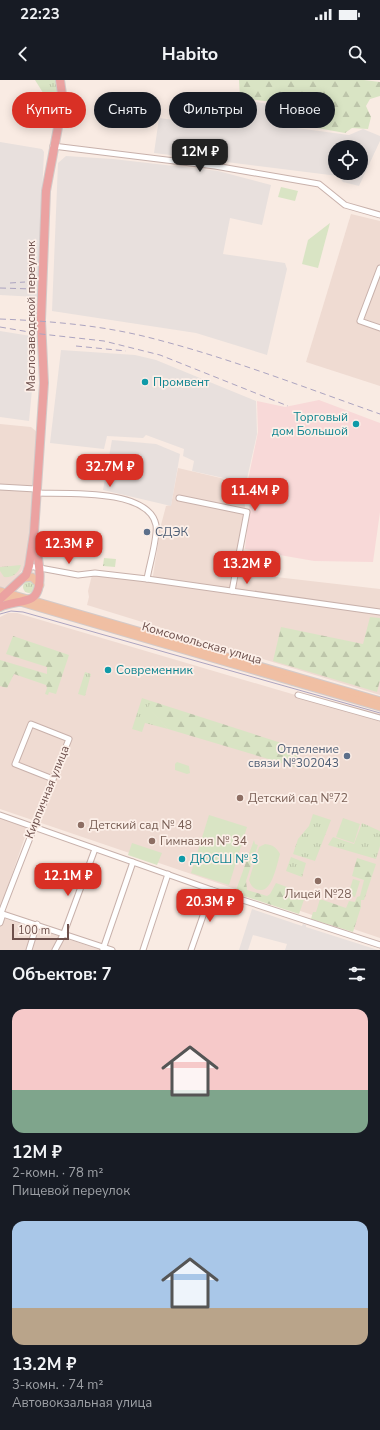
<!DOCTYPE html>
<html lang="ru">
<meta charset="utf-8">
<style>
body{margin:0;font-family:"Nunito Sans",sans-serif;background:#242831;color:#f1f3f6;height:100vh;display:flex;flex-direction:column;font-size:15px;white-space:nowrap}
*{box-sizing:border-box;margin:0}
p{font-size:13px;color:#9ea1a6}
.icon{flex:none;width:22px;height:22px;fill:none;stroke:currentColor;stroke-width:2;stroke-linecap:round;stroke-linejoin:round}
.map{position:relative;height:870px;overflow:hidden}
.details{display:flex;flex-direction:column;background:#171b24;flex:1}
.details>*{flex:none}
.banner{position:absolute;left:12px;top:12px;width:356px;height:36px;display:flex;gap:8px}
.buttons{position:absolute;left:328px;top:60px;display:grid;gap:8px}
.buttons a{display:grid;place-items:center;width:40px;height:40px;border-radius:50%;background:#171b24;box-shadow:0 2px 10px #0003;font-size:20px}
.scale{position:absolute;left:12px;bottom:10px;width:57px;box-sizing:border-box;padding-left:4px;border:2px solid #6d504c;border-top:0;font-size:11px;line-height:14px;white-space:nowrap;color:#6d504c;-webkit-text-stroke:3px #fcefe8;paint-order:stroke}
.price{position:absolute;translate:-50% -34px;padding:0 9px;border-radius:8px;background:#d93025;color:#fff;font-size:13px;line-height:26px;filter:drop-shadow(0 1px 2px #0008)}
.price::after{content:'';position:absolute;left:50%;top:24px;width:12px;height:9px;margin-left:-6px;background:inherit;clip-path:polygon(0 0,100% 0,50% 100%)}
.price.active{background:#222;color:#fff}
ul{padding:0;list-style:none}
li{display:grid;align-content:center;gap:8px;height:212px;padding:0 12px}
li span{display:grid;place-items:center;height:124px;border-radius:12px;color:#555}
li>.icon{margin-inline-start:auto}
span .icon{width:72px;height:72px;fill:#fffc;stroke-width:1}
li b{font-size:17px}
h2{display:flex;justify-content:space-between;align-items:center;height:48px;padding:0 12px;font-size:17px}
.chip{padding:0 14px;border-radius:18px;background:#171b24;box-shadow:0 2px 10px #0003;font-size:14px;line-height:36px}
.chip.active{background:#d93025;color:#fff}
.status{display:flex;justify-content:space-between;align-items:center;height:28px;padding:0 20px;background:#171b24;direction:ltr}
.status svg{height:11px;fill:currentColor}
header{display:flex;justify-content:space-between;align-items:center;height:52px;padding:0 12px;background:#171b24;font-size:18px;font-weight:700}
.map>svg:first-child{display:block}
.residential{fill:#efdbd2}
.commercial{fill:#f8d9d8}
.industrial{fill:#e8e0dd;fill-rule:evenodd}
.grass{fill:url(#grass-tufts)}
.forest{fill:url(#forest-firs)}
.park{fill:#d9e4c4}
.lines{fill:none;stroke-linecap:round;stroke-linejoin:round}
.minor-casing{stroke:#c8b1ab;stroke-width:7}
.major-casing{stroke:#d3cac9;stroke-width:9}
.highway-casing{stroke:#d3cac9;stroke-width:10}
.minor{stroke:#fff;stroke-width:5}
.major{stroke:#f0bfa3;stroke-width:7}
.highway{stroke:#eba2a1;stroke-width:8}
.tram{stroke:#aca4c0;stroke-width:1}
.rail{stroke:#aca4c0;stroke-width:1;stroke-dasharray:6 4;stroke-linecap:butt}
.culture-dot{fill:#0f9aa8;stroke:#fcefe8;stroke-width:1.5}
.service-dot{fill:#5c6f8a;stroke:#fcefe8;stroke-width:1.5}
.education-dot{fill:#8d6e63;stroke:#fcefe8;stroke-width:1.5}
.labels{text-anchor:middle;stroke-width:3.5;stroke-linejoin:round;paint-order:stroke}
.street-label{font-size:12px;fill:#6d504c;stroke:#fcefe8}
.culture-label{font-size:12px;fill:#0d838f;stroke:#fcefe8;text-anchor:start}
.service-label{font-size:12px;fill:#4e5e75;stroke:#fcefe8;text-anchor:start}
.education-label{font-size:12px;fill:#785e54;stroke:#fcefe8;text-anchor:start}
</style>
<div class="status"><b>22:23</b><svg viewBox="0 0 49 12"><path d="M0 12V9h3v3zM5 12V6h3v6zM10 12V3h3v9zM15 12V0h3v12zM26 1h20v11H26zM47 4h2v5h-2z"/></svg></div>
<header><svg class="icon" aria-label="back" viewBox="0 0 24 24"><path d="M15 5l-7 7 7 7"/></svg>Habito<svg class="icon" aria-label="search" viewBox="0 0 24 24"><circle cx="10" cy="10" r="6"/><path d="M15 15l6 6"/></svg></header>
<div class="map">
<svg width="380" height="870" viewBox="0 0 380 870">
<defs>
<pattern id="grass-tufts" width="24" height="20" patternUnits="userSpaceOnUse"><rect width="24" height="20" fill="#d9e4c4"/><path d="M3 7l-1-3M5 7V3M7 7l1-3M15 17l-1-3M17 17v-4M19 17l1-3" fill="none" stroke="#bdc5aa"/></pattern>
<pattern id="forest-firs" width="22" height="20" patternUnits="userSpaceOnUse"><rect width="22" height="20" fill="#d9e4c4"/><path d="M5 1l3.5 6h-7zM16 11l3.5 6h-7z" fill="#bdc5aa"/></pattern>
</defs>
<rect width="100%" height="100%" fill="#f9ebe3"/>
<g class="residential">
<path d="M351 134 380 141V306L306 282Z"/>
<path d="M0 344 31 347 37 352 27 482 12 506 0 508Z"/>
<path d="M178 388 242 403 245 427 237 479 244 481 242 493 380 509V615L87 525 89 517 88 511 92 495 152 502 161 445 166 426 171 425Z"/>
<path d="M8 533H17L380 640V858L0 729V537Z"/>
<path d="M0 738 28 748 0 829Z"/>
<path d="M0 837 101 870H0Z"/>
</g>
<path class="commercial" d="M319 320 380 343V432L373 482 314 481 245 469 250 421 248 400 258 352 257 321 285 327Z"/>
<g class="industrial">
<path d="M234 19 292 27 289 47 349 55 363 49 380 56V61L359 106 343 102 338 96 154 73 159 38 232 48ZM335 67H361V93H335Z"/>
<path d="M0 62 42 69 44 72 37 217 0 215Z"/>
<path d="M66 76 113 79 218 91 271 105 262 145 230 138 223 174 285 183 287 189 267 275 196 253 52 231 58 83Z"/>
<path d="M0 251 37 257 29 341 0 337Z"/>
<path d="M61 270 135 275 156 280 256 321 257 354 246 403 192 391 194 381 183 376 184 369 146 355 143 358 107 356 104 369 50 363Z"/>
<path d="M112 360 156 364 180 374 171 426 103 410Z"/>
<path d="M252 829 302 846 303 844 306 845V847L378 870H285L287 864 253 855 248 870H239Z"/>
</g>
<g class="grass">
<path d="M35 0H57L59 6V30L55 32Z"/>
<path d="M104 478 116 479 115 487 103 486Z"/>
<path d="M21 485C19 493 12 498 4 497L0 491V487Z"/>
<circle cx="29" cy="507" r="6"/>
<path d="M85 592 91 594 85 616 78 614Z"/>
<path d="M142 618 151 621 149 628 168 649 145 643 142 652 132 649Z"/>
<path d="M313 734 331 740 315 781 293 774 298 759 309 746Z"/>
<path d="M362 743 380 751V766L376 779 328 765 333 757 354 764Z"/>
<path d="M291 777 306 783 302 797 286 791Z"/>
</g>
<g class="forest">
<path d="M239 0H364L380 2V16L370 19 366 26 371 37 368 49 352 48 345 53 295 44 297 25 240 18Z"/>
<path d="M370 537 380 538V600L377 612 273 581 281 547 363 564Z"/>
<path d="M13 556 69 575 56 614 49 612 48 615 45 614 47 608 46 605 14 594 7 608 0 606V580L47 594V587L6 574Z"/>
<path d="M151 621 300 669 295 687 168 649 148 628Z"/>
<path d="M254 760 255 764 258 765 246 801 247 810 267 816 270 814 276 803 306 814 299 834 235 813Z"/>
<path d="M357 778 376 784 364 820H361V827L353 852 311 839 313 832H316L320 819 346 828 349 821 355 822 357 817 360 816 364 800 352 796Z"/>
</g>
<g class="park">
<path d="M281 107 298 111 295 121 278 117Z"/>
<path d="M330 143 318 188 302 184 308 160Z"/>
<path d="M177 682 189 686 190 693 187 694 175 690V684Z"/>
<path d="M209 735 247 747 229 805 191 793Z"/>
<path d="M343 738 360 744 354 763 336 757Z"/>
<path d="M132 763 162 773 157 785 128 775Z"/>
<path d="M265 764C273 765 276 767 280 774 277 784 272 812 260 810 254 810 251 806 249 800L259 767Z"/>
<path d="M353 799 360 801 355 817 348 815Z"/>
</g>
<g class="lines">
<g class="minor-casing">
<g id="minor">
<path d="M53 66 215 86 319 104 345 125 380 135"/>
<path d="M380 188 360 241 380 248"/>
<path d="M0 407 36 409"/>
<path d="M36 413C64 414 149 408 156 445 158 457 149 486 147 499"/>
<path d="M179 418 247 432 232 511"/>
<path d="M29 486 78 495 95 493 147 499 380 532"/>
<path d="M298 615 380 638"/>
<path d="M0 735 212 810 380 865"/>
<path d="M0 833 112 870"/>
<path d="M1 833C23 775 46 717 69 659L31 644 15 684 53 699"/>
<path d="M0 843 3 834"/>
<path d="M103 869 133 782"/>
<path d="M29 870 37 844"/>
<path d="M55 870 64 853 95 769"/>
<path d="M143 870 168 794"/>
<path d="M191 870 212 810"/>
</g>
</g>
<g class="major-casing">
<g id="major">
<path d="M24 498 32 497 40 505"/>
<path d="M0 511 380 621"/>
<path d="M0 516 380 627"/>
</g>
</g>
<g class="highway-casing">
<g id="highway">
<path d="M0 519 26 495 29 486 34 453 44 303 41 240 46 111 63 21 60 0"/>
<path d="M0 527C10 522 20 523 30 519 46 513 38 476 35 462"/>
</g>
</g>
<use href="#minor" class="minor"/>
<use href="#major" class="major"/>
<use href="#highway" class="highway"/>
<path class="tram" d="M0 534 11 531 23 532 380 633"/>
<g class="rail">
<path d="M10 203 25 202"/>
<path d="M0 208 33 209"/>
<path d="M0 239C49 241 99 245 147 257 227 277 303 307 380 334"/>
<path d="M0 247 41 254 104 261 160 275 288 326"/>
<path d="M76 266 126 271"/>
</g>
</g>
<g class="culture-dot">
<circle cx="145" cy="302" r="4"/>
<circle cx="356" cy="344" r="4"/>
<circle cx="108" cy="590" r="4"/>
<circle cx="182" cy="779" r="4"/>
</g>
<g class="service-dot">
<circle cx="147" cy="452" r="4"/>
<circle cx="347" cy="676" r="4"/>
</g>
<g class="education-dot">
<circle cx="240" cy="718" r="4"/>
<circle cx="81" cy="745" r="4"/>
<circle cx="152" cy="761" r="4"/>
<circle cx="318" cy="801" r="4"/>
</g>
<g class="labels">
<g class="street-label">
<text transform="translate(31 236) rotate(-90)" y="4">Маслозаводской переулок</text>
<text transform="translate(202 563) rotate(16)" y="4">Комсомольская улица</text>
<text transform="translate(47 712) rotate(-68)" y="4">Кирпичная улица</text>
</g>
<g class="culture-label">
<text x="153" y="306">Промвент</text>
<text x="348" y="341" text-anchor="end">Торговый<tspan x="348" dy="14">дом Большой</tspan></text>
<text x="116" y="594">Современник</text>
<text x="190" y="783">ДЮСШ № 3</text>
</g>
<g class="service-label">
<text x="155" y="456">СДЭК</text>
<text x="339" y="673" text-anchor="end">Отделение<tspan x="339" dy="14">связи №302043</tspan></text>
</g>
<g class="education-label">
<text x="248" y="722">Детский сад №72</text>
<text x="89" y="749">Детский сад № 48</text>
<text x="160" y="765">Гимназия № 34</text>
<text x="318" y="818" text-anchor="middle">Лицей №28</text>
</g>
</g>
</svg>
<div class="buttons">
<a><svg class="icon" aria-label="locate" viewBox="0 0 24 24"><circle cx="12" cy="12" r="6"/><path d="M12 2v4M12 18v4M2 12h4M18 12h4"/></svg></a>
</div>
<div class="scale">100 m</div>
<b class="price active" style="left:200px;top:93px">12M ₽</b>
<b class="price" style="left:110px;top:408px">32.7M ₽</b>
<b class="price" style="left:255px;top:432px">11.4M ₽</b>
<b class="price" style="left:69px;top:485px">12.3M ₽</b>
<b class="price" style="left:247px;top:505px">13.2M ₽</b>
<b class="price" style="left:68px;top:817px">12.1M ₽</b>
<b class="price" style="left:210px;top:843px">20.3M ₽</b>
<div class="banner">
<a class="chip active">Купить</a>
<a class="chip">Снять</a>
<a class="chip">Фильтры</a>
<a class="chip">Новое</a>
</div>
</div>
<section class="details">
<h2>Объектов: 7<svg class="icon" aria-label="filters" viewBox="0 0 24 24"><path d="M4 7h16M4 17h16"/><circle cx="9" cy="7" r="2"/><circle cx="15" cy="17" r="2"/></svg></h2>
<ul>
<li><span style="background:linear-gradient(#f6c9c9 65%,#7fa58c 0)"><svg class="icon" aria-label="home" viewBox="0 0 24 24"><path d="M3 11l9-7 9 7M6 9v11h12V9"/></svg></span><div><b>12M ₽</b><p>2-комн. · 78 m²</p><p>Пищевой переулок</p></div></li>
<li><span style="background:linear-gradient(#a9c7e8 70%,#b9a48a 0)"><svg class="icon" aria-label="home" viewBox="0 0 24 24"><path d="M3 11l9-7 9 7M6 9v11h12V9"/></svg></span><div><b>13.2M ₽</b><p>3-комн. · 74 m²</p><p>Автовокзальная улица</p></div></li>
</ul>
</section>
